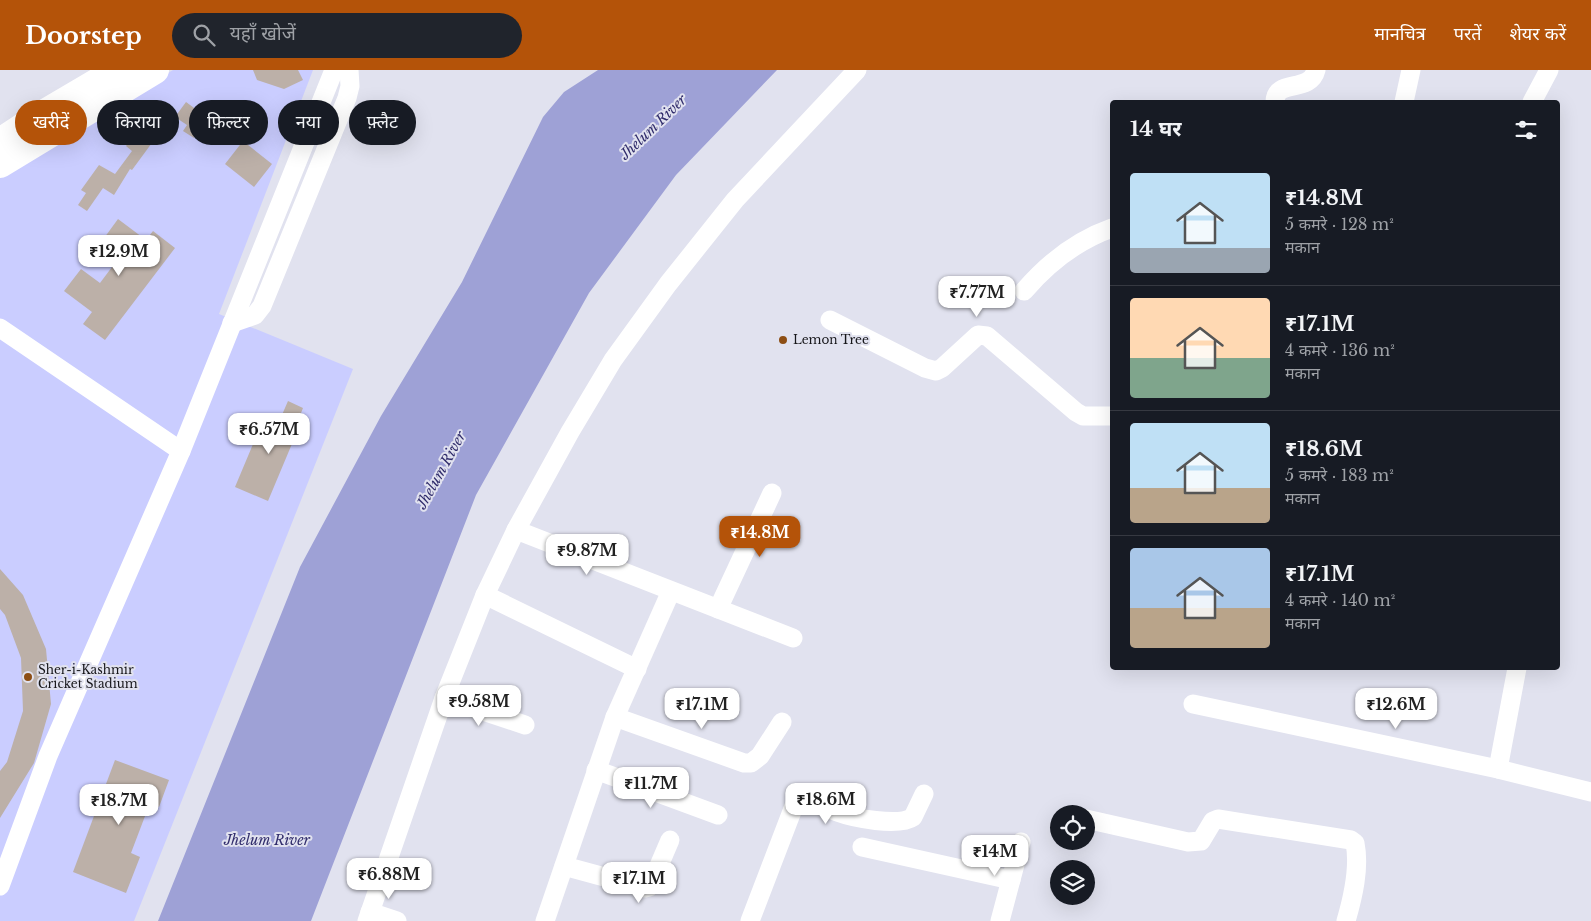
<!DOCTYPE html>
<html lang="hi">
<meta charset="utf-8">
<style>
body{margin:0;font-family:"Libre Baskerville","Noto Sans Devanagari",serif;background:#20242c;color:#f1f3f6;height:100vh;display:flex;flex-direction:column;font-size:19px;white-space:nowrap}
*{box-sizing:border-box;margin:0}
p{font-size:16px;color:#9ea1a6}
.icon{flex:none;width:28px;height:28px;fill:none;stroke:currentColor;stroke-width:2;stroke-linecap:round;stroke-linejoin:round}
.map{position:relative;flex:1;overflow:hidden}
.sheet{position:absolute;left:1110px;top:30px;width:450px;height:570px;display:flex;flex-direction:column;background:#171b24;border-radius:5px;box-shadow:0 5px 20px #0002}
.sheet>*{flex:none}
.hud{position:absolute;left:15px;top:30px;width:475px;height:45px;display:flex;gap:10px}
.tools{position:absolute;left:1050px;top:735px;display:grid;gap:10px}
.tools a{display:grid;place-items:center;width:45px;height:45px;border-radius:50%;background:#171b24;box-shadow:0 5px 20px #0002;font-size:25px}
.price{position:absolute;translate:-50% -42px;padding:0 11px;border-radius:10px;background:#fff;color:#222;font-size:16px;line-height:32px;filter:drop-shadow(0 1px 2px #0008)}
.price::after{content:'';position:absolute;left:50%;top:30px;width:15px;height:11px;margin-left:-8px;background:inherit;clip-path:polygon(0 0,100% 0,50% 100%)}
.price.on{background:#b45309;color:#fff}
ul{padding:0;list-style:none}
li{display:flex;align-items:center;gap:15px;height:125px;padding:0 20px}
li+li{border-top:1px solid #363941}
li span{display:grid;place-items:center;flex:none;width:140px;height:100px;border-radius:5px;color:#555}
li>.icon{margin-inline-start:auto}
span .icon{width:60px;height:60px;fill:#fffc;stroke-width:1}
li b{font-size:21px}
h2{display:flex;justify-content:space-between;align-items:center;height:60px;padding:0 20px;font-size:21px}
.tag{padding:0 18px;border-radius:22px;background:#171b24;box-shadow:0 5px 20px #0002;font-size:18px;line-height:45px}
.tag.on{background:#b45309;color:#fff}
header{display:flex;align-items:center;gap:30px;box-sizing:border-box;height:70px;padding:0 25px;background:#b45309;color:#fff}
header strong{font-size:24px}
nav{display:flex;gap:28px;margin-inline-start:auto;font-size:18px}
.search{width:350px;height:45px;background:#20242c;display:flex;align-items:center;gap:12px;box-sizing:border-box;padding:0 18px;border-radius:28px;color:#9ea1a6;font-size:19px}
.map>svg:first-child{display:block}
.green{fill:#cacdff}
.water{fill:#9ea1d6}
.building{fill:#bcb0a8}
.lines{fill:none;stroke-linecap:round;stroke-linejoin:round}
.minor{stroke:#fff;stroke-width:19}
.highway{stroke:#fff;stroke-width:28}
.poi-dot{fill:#8d4e14;stroke:#e1e2ef;stroke-width:2}
.labels{text-anchor:middle;stroke-width:4;stroke-linejoin:round;paint-order:stroke}
.poi-label{font-size:12px;fill:#17171b;stroke:#e1e2ef;text-anchor:start}
.water-label{font-size:14px;font-style:italic;fill:#312d6c;stroke:#e1e2ef}
</style>
<header>
<strong>Doorstep</strong>
<div class="search"><svg class="icon" aria-label="search" viewBox="0 0 24 24"><circle cx="10" cy="10" r="6"/><path d="M15 15l6 6"/></svg>यहाँ खोजें</div>
<nav><a>मानचित्र</a><a>परतें</a><a>शेयर करें</a></nav>
</header>
<div class="map">
<svg width="1591" height="851" viewBox="0 0 1591 851">
<rect width="100%" height="100%" fill="#e1e2ef"/>
<path class="green" d="M173 0H313L219 244 353 299 134 851H0V106Z"/>
<path class="water" d="M598 0H777L676 105 589 223 476 425 311 851H158L300 497 381 346 462 212 543 47 564 22Z"/>
<g class="building">
<path d="M253 0H298L303 10 284 19 257 10Z"/>
<path d="M186 32 224 60 213 74 197 63 194 68 183 61 187 55 175 47Z"/>
<path d="M149 59 157 66 132 100 130 99 114 125 103 118 87 141 78 135 86 123 81 120 99 95 115 104 132 81 126 76 138 60 144 65Z"/>
<path d="M243 71 272 94 254 117 225 94Z"/>
<path d="M118 149 146 170 153 161 175 178 105 270 83 254 92 242 64 221 81 199 100 213 118 189 99 175Z"/>
<path d="M288 331 303 338 291 368 294 369 268 431 235 417 261 355 275 361Z"/>
<path d="M0 499 23 525 46 579 51 634 34 693 0 748V701L7 692 23 641 21 588 5 545 0 539Z"/>
<path d="M115 690 169 710 159 737 150 733 131 783 140 787 126 823 73 802Z"/>
</g>
<g class="lines">
<g class="minor">
<path d="M1275 32C1275 8 1310 24 1316 0"/>
<path d="M1404 32 1411 0"/>
<path d="M1532 32 1549 0"/>
<path d="M1024 221C1048 193 1078 170 1112 158"/>
<path d="M830 250 925 298 936 301 942 298 978 265 987 266 1076 342 1083 346H1112"/>
<path d="M232 253 255 245 262 236 347 28 350 16 349 0"/>
<path d="M0 258 181 381"/>
<path d="M516 460 793 568"/>
<path d="M485 525 637 599"/>
<path d="M718 539 772 423"/>
<path d="M444 628 525 655"/>
<path d="M1193 634 1498 699 1591 722"/>
<path d="M615 647 744 693H751L760 686 782 652"/>
<path d="M1498 699 1517 598"/>
<path d="M596 700 718 745"/>
<path d="M1086 749 1188 772 1201 771 1213 751 1218 749 1351 770 1355 773C1360 798 1353 827 1346 851"/>
<path d="M862 777 1011 810"/>
<path d="M564 796 645 818 649 817 652 812 670 770"/>
<path d="M0 816 48 686 181 381 334 0"/>
<path d="M370 842 397 851"/>
<path d="M367 851 444 628 485 525 516 460 570 362 613 290 668 214 735 130 857 0"/>
<path d="M545 851 615 647 671 521"/>
<path d="M750 851 794 736C797 733 799 730 804 730 814 729 827 738 837 742 853 748 899 757 913 747L924 724"/>
<path d="M1000 851 1021 772"/>
</g>
<g class="highway">
<path d="M0 72 38 47 118 0"/>
<path d="M0 94 155 0"/>
</g>
</g>
<g class="poi-dot">
<circle cx="783" cy="270" r="5"/>
<circle cx="28" cy="607" r="5"/>
</g>
<g class="labels">
<g class="poi-label">
<text x="793" y="274">Lemon Tree</text>
<text x="38" y="604">Sher-i-Kashmir<tspan x="38" dy="14">Cricket Stadium</tspan></text>
</g>
<g class="water-label">
<text transform="translate(653 57) rotate(-44)" y="5">Jhelum River</text>
<text transform="translate(441 400) rotate(-61)" y="5">Jhelum River</text>
<text x="267" y="775">Jhelum River</text>
</g>
</g>
</svg>
<div class="tools">
<a><svg class="icon" aria-label="locate" viewBox="0 0 24 24"><circle cx="12" cy="12" r="6"/><path d="M12 2v4M12 18v4M2 12h4M18 12h4"/></svg></a>
<a><svg class="icon" aria-label="layers" viewBox="0 0 24 24"><path d="M12 4l9 5-9 5-9-5zM3 14l9 5 9-5"/></svg></a>
</div>
<b class="price" style="left:119px;top:207px">₹12.9M</b>
<b class="price" style="left:977px;top:248px">₹7.77M</b>
<b class="price" style="left:269px;top:385px">₹6.57M</b>
<b class="price on" style="left:760px;top:488px">₹14.8M</b>
<b class="price" style="left:587px;top:506px">₹9.87M</b>
<b class="price" style="left:479px;top:657px">₹9.58M</b>
<b class="price" style="left:702px;top:660px">₹17.1M</b>
<b class="price" style="left:1396px;top:660px">₹12.6M</b>
<b class="price" style="left:651px;top:739px">₹11.7M</b>
<b class="price" style="left:826px;top:755px">₹18.6M</b>
<b class="price" style="left:119px;top:756px">₹18.7M</b>
<b class="price" style="left:995px;top:807px">₹14M</b>
<b class="price" style="left:389px;top:830px">₹6.88M</b>
<b class="price" style="left:639px;top:834px">₹17.1M</b>
<div class="hud">
<a class="tag on">खरीदें</a>
<a class="tag">किराया</a>
<a class="tag">फ़िल्टर</a>
<a class="tag">नया</a>
<a class="tag">फ़्लैट</a>
</div>
<section class="sheet">
<h2>14 घर<svg class="icon" aria-label="filters" viewBox="0 0 24 24"><path d="M4 7h16M4 17h16"/><circle cx="9" cy="7" r="2"/><circle cx="15" cy="17" r="2"/></svg></h2>
<ul>
<li><span style="background:linear-gradient(#bfe0f5 75%,#9aa5b1 0)"><svg class="icon" aria-label="home" viewBox="0 0 24 24"><path d="M3 11l9-7 9 7M6 9v11h12V9"/></svg></span><div><b>₹14.8M</b><p>5 कमरे · 128 m²</p><p>मकान</p></div></li>
<li><span style="background:linear-gradient(#ffd9b3 60%,#7fa58c 0)"><svg class="icon" aria-label="home" viewBox="0 0 24 24"><path d="M3 11l9-7 9 7M6 9v11h12V9"/></svg></span><div><b>₹17.1M</b><p>4 कमरे · 136 m²</p><p>मकान</p></div></li>
<li><span style="background:linear-gradient(#bfe0f5 65%,#b9a48a 0)"><svg class="icon" aria-label="home" viewBox="0 0 24 24"><path d="M3 11l9-7 9 7M6 9v11h12V9"/></svg></span><div><b>₹18.6M</b><p>5 कमरे · 183 m²</p><p>मकान</p></div></li>
<li><span style="background:linear-gradient(#a9c7e8 60%,#b9a48a 0)"><svg class="icon" aria-label="home" viewBox="0 0 24 24"><path d="M3 11l9-7 9 7M6 9v11h12V9"/></svg></span><div><b>₹17.1M</b><p>4 कमरे · 140 m²</p><p>मकान</p></div></li>
</ul>
</section>
</div>
